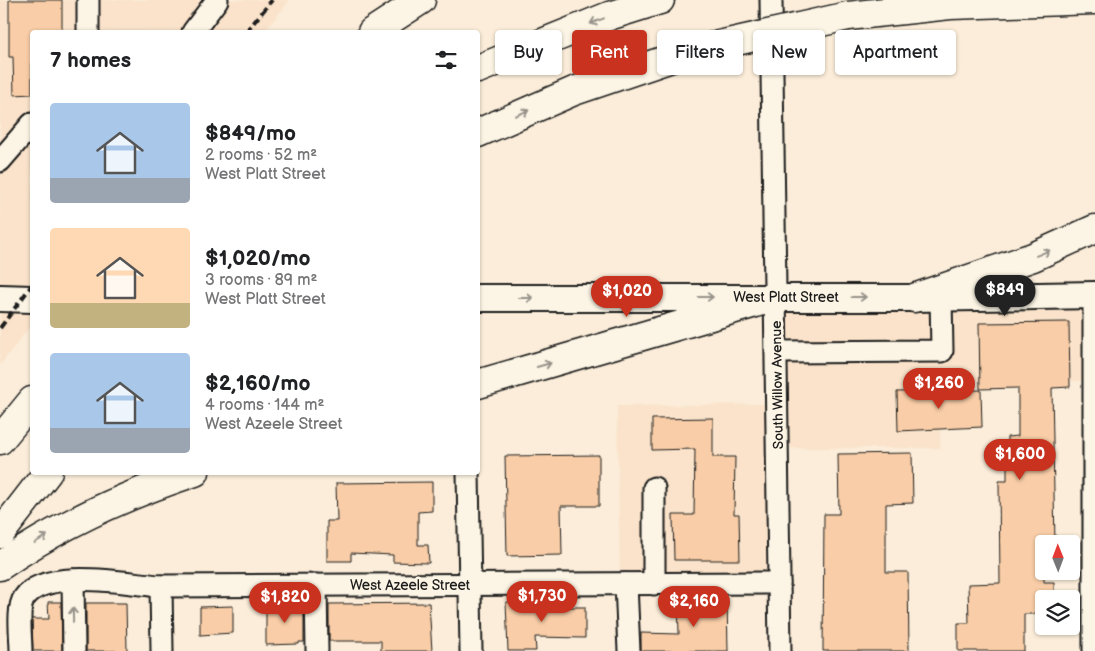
<!DOCTYPE html>
<meta charset="utf-8">
<style>
body{margin:0;font-family:"Balsamiq Sans",sans-serif;background:#f6f6f6;color:#202124;height:100vh;display:flex;flex-direction:column;font-size:19px;white-space:nowrap}
*{box-sizing:border-box;margin:0}
p{font-size:16px;color:#757577}
.icon{flex:none;width:28px;height:28px;fill:none;stroke:currentColor;stroke-width:2;stroke-linecap:round;stroke-linejoin:round}
.map{position:relative;flex:1;overflow:hidden}
.drawer{position:absolute;left:30px;top:30px;width:450px;height:445px;display:flex;flex-direction:column;background:#fff;border-radius:5px;box-shadow:0 1px 4px #0004}
.drawer>*{flex:none}
.top-card{position:absolute;left:495px;top:30px;width:475px;height:45px;display:flex;gap:10px}
.needle{width:32px;rotate:359deg}
.tools{position:absolute;left:1035px;top:535px;display:grid;gap:10px}
.tools a{display:grid;place-items:center;width:45px;height:45px;border-radius:5px;background:#fff;box-shadow:0 1px 4px #0004;font-size:25px}
.price{position:absolute;translate:-50% -42px;padding:0 11px;border-radius:18px;background:#c8321e;color:#fff;font-size:16px;line-height:32px;filter:drop-shadow(0 1px 2px #0008)}
.price::after{content:'';position:absolute;left:50%;top:30px;width:15px;height:11px;margin-left:-8px;background:inherit;clip-path:polygon(0 0,100% 0,50% 100%)}
.price.selected{background:#222;color:#fff}
ul{padding:0;list-style:none}
li{display:flex;align-items:center;gap:15px;height:125px;padding:0 20px}
li span{display:grid;place-items:center;flex:none;width:140px;height:100px;border-radius:5px;color:#555}
li>.icon{margin-inline-start:auto}
span .icon{width:60px;height:60px;fill:#fffc;stroke-width:1}
li b{font-size:21px}
h2{display:flex;justify-content:space-between;align-items:center;height:60px;padding:0 20px;font-size:21px}
.tag{padding:0 18px;border-radius:5px;background:#fff;box-shadow:0 1px 4px #0004;font-size:18px;line-height:45px}
.tag.selected{background:#c8321e;color:#fff}
.map>svg:first-child{display:block}
.built{fill:#fae3ca}
.building{fill:#f8cda7;stroke:#1c1c1c}
.lines{fill:none;stroke-linecap:round;stroke-linejoin:round}
.minor-casing{stroke:#1c1c1c;stroke-width:25}
.major-casing{stroke:#1c1c1c;stroke-width:30}
.highway-casing{stroke:#1c1c1c;stroke-width:31}
.minor{stroke:#fcf5e5;stroke-width:21}
.major{stroke:#fcf5e5;stroke-width:26}
.highway{stroke:#fcf5e5;stroke-width:28}
.rail{stroke:#1c1c1c;stroke-width:4;stroke-dasharray:8 4;stroke-linecap:butt}
.highway-bridge-casing{stroke:#1c1c1c;stroke-width:31;stroke-linecap:butt}
.highway-bridge{stroke:#fcf5e5;stroke-width:28}
.oneway{stroke:#97938b}
.labels{text-anchor:middle;stroke-width:5;stroke-linejoin:round;paint-order:stroke}
.street-label{font-size:14px;fill:#1c1c1c;stroke:#fcf5e5}
</style>
<div class="map">
<svg width="1095" height="651" viewBox="0 0 1095 651">
<rect width="100%" height="100%" fill="#fbedd9"/>
<filter id="ink" filterUnits="userSpaceOnUse"><feTurbulence type="fractalNoise" baseFrequency=".02" numOctaves="2"/><feDisplacementMap in="SourceGraphic" scale="10" xChannelSelector="R" yChannelSelector="G"/><feConvolveMatrix kernelMatrix="1 2 1 2 8 2 1 2 1" color-interpolation-filters="sRGB"/></filter>
<g filter="url(#ink)">
<g class="built">
<path d="M0 0H290L264 32H32V286H0Z"/>
<path d="M780 302 1089 305 1091 381 939 382 940 448H780Z"/>
<path d="M0 310H32V324L0 365Z"/>
<path d="M773 404 774 578H620L617 406Z"/>
</g>
<g class="building">
<path d="M9 0H62V32H32V94L14 95 13 57H9Z"/>
<path d="M1069 322 1070 387 1052 388 1055 544H1044V582H1054V599H1044V614H1024V651H958V623H969L968 584 1000 583 999 481H1007V437L1018 436V388L980 389 979 323Z"/>
<path d="M981 390 982 427 898 431 897 392Z"/>
<path d="M713 418V457H735L734 514H739L740 560H674L673 515H694L695 449 652 450V419Z"/>
<path d="M912 453 913 503 886 504V572H908L909 651H823L824 514H839L838 454Z"/>
<path d="M599 455V506H561L562 555 507 556 505 456Z"/>
<path d="M432 482V511L418 512V545H428L429 563 393 562V555L351 553V561H327V521H337L336 483Z"/>
<path d="M727 598 728 651H641V633L679 634 678 599Z"/>
<path d="M557 599V607H585V638L535 637 536 651H508L506 602Z"/>
<path d="M48 602H61L62 651H33L32 619H49Z"/>
<path d="M86 603H126L127 651H86Z"/>
<path d="M429 603 432 651H381V641H329V604Z"/>
<path d="M266 604H304V642H299V644L266 645Z"/>
<path d="M233 606V633L200 635V607Z"/>
</g>
<g class="lines">
<g class="minor-casing">
<g id="minor">
<path d="M88 0V32"/>
<path d="M771 0 780 651"/>
<path d="M193 32 217 0"/>
<path d="M0 161 32 124"/>
<path d="M1094 295V651"/>
<path d="M777 352 942 351 941 297"/>
<path d="M468 472 471 651"/>
<path d="M73 580 74 651"/>
<path d="M626 584 629 651"/>
<path d="M654 584V488"/>
<path d="M316 585 317 651"/>
<path d="M161 586 162 651"/>
<path d="M21 651C21 638 17 608 24 598 45 567 129 584 161 586L779 583"/>
</g>
</g>
<g class="major-casing">
<g id="major">
<path d="M0 298 32 299"/>
<path d="M478 298H914L1095 295"/>
</g>
</g>
<g class="highway-casing">
<g id="highway">
<path d="M848 16 950 5 1094 0"/>
<path d="M372 32 421 0"/>
<path d="M478 69 609 16 660 0"/>
<path d="M478 133 574 91 692 51"/>
<path d="M914 298 1033 257 1095 229"/>
<path d="M478 384 776 297"/>
<path d="M0 440 32 401"/>
<path d="M0 534 48 472"/>
<path d="M0 566C61 524 125 495 195 472"/>
</g>
</g>
<use href="#minor" class="minor"/>
<use href="#major" class="major"/>
<use href="#highway" class="highway"/>
<g class="rail">
<path d="M246 32 272 0"/>
<path d="M0 328 32 285"/>
</g>
<g class="highway-bridge-casing">
<path id="highway-bridge" d="M692 51 848 16"/>
</g>
<use href="#highway-bridge" class="highway-bridge"/>
</g>
<defs><path id="oneway-shaft" d="M-6 0H5M1.5-3L5.5 0L1.5 3" fill="none" stroke-width="1.6" stroke-linecap="round" stroke-linejoin="round" transform="scale(1.25)"/></defs>
<g class="oneway">
<use href="#oneway-shaft" transform="translate(597 21) rotate(159)"/>
<use href="#oneway-shaft" transform="translate(522 113) rotate(-23)"/>
<use href="#oneway-shaft" transform="translate(1043 253) rotate(-22)"/>
<use href="#oneway-shaft" transform="translate(706 297)"/>
<use href="#oneway-shaft" transform="translate(859 297)"/>
<use href="#oneway-shaft" transform="translate(526 298)"/>
<use href="#oneway-shaft" transform="translate(544 365) rotate(-16)"/>
<use href="#oneway-shaft" transform="translate(41 539) rotate(-32)"/>
<use href="#oneway-shaft" transform="translate(73 615) rotate(-91)"/>
</g>
</g>
<g class="labels">
<g class="street-label">
<text x="786" y="302">West Platt Street</text>
<text transform="translate(777 385) rotate(-91)" y="5">South Willow Avenue</text>
<text x="410" y="590">West Azeele Street</text>
</g>
</g>
</svg>
<div class="tools">
<a><svg class="needle" viewBox="-14 -14 28 28"><path d="M0-13l5 13h-10z" fill="#e53935"/><path d="M0 13l5-13h-10z" fill="#757577"/></svg></a>
<a><svg class="icon" aria-label="layers" viewBox="0 0 24 24"><path d="M12 4l9 5-9 5-9-5zM3 14l9 5 9-5"/></svg></a>
</div>
<b class="price selected" style="left:1005px;top:317px">$849</b>
<b class="price" style="left:627px;top:318px">$1,020</b>
<b class="price" style="left:939px;top:410px">$1,260</b>
<b class="price" style="left:1020px;top:481px">$1,600</b>
<b class="price" style="left:542px;top:623px">$1,730</b>
<b class="price" style="left:285px;top:624px">$1,820</b>
<b class="price" style="left:694px;top:628px">$2,160</b>
<div class="top-card">
<a class="tag">Buy</a>
<a class="tag selected">Rent</a>
<a class="tag">Filters</a>
<a class="tag">New</a>
<a class="tag">Apartment</a>
</div>
<section class="drawer">
<h2>7 homes<svg class="icon" aria-label="filters" viewBox="0 0 24 24"><path d="M4 7h16M4 17h16"/><circle cx="9" cy="7" r="2"/><circle cx="15" cy="17" r="2"/></svg></h2>
<ul>
<li><span style="background:linear-gradient(#a9c7e8 75%,#9aa5b1 0)"><svg class="icon" aria-label="home" viewBox="0 0 24 24"><path d="M3 11l9-7 9 7M6 9v11h12V9"/></svg></span><div><b>$849/mo</b><p>2 rooms · 52 m²</p><p>West Platt Street</p></div></li>
<li><span style="background:linear-gradient(#ffd9b3 75%,#c2b280 0)"><svg class="icon" aria-label="home" viewBox="0 0 24 24"><path d="M3 11l9-7 9 7M6 9v11h12V9"/></svg></span><div><b>$1,020/mo</b><p>3 rooms · 89 m²</p><p>West Platt Street</p></div></li>
<li><span style="background:linear-gradient(#a9c7e8 75%,#9aa5b1 0)"><svg class="icon" aria-label="home" viewBox="0 0 24 24"><path d="M3 11l9-7 9 7M6 9v11h12V9"/></svg></span><div><b>$2,160/mo</b><p>4 rooms · 144 m²</p><p>West Azeele Street</p></div></li>
</ul>
</section>
</div>
